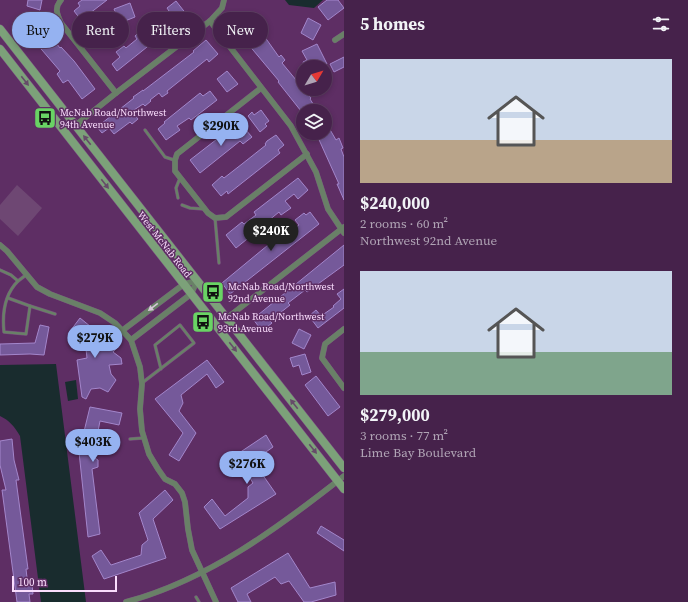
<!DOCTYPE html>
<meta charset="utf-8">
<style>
body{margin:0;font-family:"Source Serif 4",serif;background:#4d2a52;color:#f1f3f6;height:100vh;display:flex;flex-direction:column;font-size:15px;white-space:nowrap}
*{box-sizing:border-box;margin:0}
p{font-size:13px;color:#b0a4b5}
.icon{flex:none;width:22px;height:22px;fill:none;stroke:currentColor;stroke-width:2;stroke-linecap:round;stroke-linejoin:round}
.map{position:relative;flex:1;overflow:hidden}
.sheet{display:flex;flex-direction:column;background:#46224b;width:344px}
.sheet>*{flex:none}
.top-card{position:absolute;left:12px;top:12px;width:272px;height:36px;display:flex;gap:8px}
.needle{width:26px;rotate:52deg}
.tools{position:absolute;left:296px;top:60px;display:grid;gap:8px}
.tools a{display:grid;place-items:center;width:36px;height:36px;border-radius:50%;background:#46224b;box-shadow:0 2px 6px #0003,0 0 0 1px #5e3f63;font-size:20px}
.scale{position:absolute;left:12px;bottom:10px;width:105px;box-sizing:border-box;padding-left:4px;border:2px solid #faddfd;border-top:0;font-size:11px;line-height:14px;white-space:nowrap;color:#faddfd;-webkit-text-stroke:3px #5e2e64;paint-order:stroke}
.price{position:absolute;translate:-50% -34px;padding:0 9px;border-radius:14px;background:#95b2f1;color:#111;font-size:13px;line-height:26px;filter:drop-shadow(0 1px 2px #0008)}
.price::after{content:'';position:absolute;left:50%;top:24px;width:12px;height:9px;margin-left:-6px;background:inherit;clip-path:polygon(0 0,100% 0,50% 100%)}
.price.on{background:#222;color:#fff}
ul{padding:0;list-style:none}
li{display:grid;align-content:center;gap:8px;height:212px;padding:0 16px}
li span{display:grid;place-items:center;height:124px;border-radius:0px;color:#555}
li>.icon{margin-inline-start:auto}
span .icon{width:72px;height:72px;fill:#fffc;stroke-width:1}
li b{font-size:17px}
h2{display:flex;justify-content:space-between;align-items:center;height:48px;padding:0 16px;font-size:17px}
.chip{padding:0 14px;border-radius:18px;background:#46224b;box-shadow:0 2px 6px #0003,0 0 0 1px #5e3f63;font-size:14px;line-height:36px}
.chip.on{background:#95b2f1;color:#111}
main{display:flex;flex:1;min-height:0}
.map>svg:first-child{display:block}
.green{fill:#6e4773}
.water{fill:#192c2e}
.building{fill:#75599a;stroke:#a386cb}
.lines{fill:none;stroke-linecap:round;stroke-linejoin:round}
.service-casing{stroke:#7a4e80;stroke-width:3.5}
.minor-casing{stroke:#7a4e80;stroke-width:6}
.secondary-casing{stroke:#7a4e80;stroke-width:9}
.service{stroke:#698067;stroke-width:2.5}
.minor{stroke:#698067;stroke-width:5.5}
.secondary{stroke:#7ca179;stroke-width:8}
.oneway{fill:#664b69}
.oneway2{fill:#d6c6d8}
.labels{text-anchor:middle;stroke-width:3;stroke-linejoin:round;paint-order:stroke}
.poi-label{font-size:10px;fill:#faddfd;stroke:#5e2e64;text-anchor:start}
.street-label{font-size:10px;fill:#faddfd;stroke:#5e2e64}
</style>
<main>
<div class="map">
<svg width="344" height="602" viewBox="0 0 344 602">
<rect width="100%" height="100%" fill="#5e2e64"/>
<path class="green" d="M17 185 42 208 18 236 0 219V205Z"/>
<g class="water">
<path d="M285 0H323L314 8 289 5Z"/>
<path d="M56 364 86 602H41L20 436C15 427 9 420 0 416V365Z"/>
<path d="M76 380 78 399 68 401 65 382Z"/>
</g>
<g class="building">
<path d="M28 0H42L40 10 27 6Z"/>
<path d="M82 0H107L81 20 74 11 80 6 78 3Z"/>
<path d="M327 0H338L344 8 328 20 318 7Z"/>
<path d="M176 1 187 15 117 71 112 64 120 57 116 52 124 46 126 48 137 39 135 36 140 31 142 33 165 14 169 11 167 8Z"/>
<path d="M130 3 135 17 120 23 114 9Z"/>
<path d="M39 13 43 20 41 21 48 34 50 32 55 37 53 39 60 48 61 47 74 61 95 89 82 99 68 80 63 83 57 74 60 71 36 43 29 30 26 32 21 23Z"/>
<path d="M243 15 252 26 242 35 232 24Z"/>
<path d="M95 16 100 23 102 21 114 37 101 47 82 21Z"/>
<path d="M308 18 321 25 313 40 301 33Z"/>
<path d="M262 33 279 57 281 55 285 60 282 63 311 98 310 99 315 107 310 111H301L278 82 279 81 248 44Z"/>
<path d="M206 40 218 54 209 62 207 59 167 91 168 93 162 97 159 93 150 100 151 101 145 106 143 104 134 110 132 112 138 119 132 124 130 122 114 134 109 128 102 133 97 127 134 98 133 97 143 90V91L194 52 193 51Z"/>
<path d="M317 44 327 64 321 67H305L303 62 307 60 302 51Z"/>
<path d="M344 57V67L334 72 330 64Z"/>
<path d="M227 71 238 84 227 92 217 79Z"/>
<path d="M210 91 217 100 191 120 189 118 177 126 180 130 166 140 158 129 165 123 164 122 200 93 203 96Z"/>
<path d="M261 110 269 121 265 124 267 126 260 132 248 116 252 112 254 115Z"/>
<path d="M325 121 336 140 339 138 343 148 341 149 344 157V200L337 184H339L316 133H325Z"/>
<path d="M239 122 252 137 243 144 240 141 200 173 190 160Z"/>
<path d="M276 135 284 145 278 150 280 153 228 194 227 191 221 196 212 185 222 176 224 178 242 164 266 145 265 144 267 141Z"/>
<path d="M298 178 308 190 298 199 294 194 285 201 291 208 281 215 279 212 268 221 271 225 265 230 263 228 258 232 257 231 236 248 226 235 242 222 244 224 256 215 254 212Z"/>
<path d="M310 212 319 224 230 294 222 283 285 231 287 234 299 225 295 220 304 213 306 215Z"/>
<path d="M344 245V265L307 292 305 290 288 303 290 305 270 321 272 323 262 331 253 319Z"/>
<path d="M344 289V308L318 328 309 316 316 310 321 316 334 307 333 306 341 299 337 294Z"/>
<path d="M80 318 117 348 113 352 121 358 122 364 109 365 111 374 116 380 108 392 100 388 91 389 86 399 82 397 77 360 87 358 86 349 68 334Z"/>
<path d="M40 325 49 327 44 355 30 354 0 355V344L35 343Z"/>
<path d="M299 329 311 335 304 349 292 343Z"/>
<path d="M305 354 311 372 302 375 299 365 293 367 290 358Z"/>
<path d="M207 360 224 382 216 388 207 374 181 395 183 403 179 411 196 433 179 461 169 455 183 433 155 399Z"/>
<path d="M316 376 340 407 328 416 305 385Z"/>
<path d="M90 407 122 413 119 425 100 421 93 457 98 460V467L92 469 100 534 88 537 79 452Z"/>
<path d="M266 435 273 447 253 461 276 494 220 529 204 507 212 499 225 516 248 498V487L253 483 236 455Z"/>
<path d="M12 439 14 460 19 480H16L28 569H26L28 586 32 585 33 594H29L30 602H17L2 490H6L0 465V441Z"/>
<path d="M165 490 173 500 153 519 166 558 104 579 92 556 101 550 111 565 141 555 142 545 148 540 139 513Z"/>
<path d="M321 526 344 540V551L317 533Z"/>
<path d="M288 553 310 588 335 582 336 595 311 602H304L289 581 281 584 275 577 247 594 251 602H238L231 588Z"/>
</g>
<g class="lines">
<g class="service-casing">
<g id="service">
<path d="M145 130 165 157 174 160"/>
<path d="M178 198 176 188 180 178"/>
<path d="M182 205 190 208 203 209"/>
<path d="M215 218 219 263"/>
<path d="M0 270 11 275 18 281 26 275"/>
<path d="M18 281C4 295 2 313 4 332L26 334 30 306 55 314"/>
<path d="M8 298 30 306"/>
<path d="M142 383 194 343 180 325 155 345 161 369"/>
<path d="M130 439 143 438"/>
<path d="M196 597 199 602"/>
</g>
</g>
<g class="minor-casing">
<g id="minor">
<path d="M61 0C54 8 57 14 61 23L116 93"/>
<path d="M210 21 291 126 316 172 328 209 344 233"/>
<path d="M335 40 344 34"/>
<path d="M261 88 177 154 175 160V171L208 213 215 218 226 217 307 154"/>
<path d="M76 125 116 93 210 21 222 8 224 0"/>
<path d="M0 245 7 251 37 287 50 294 100 313 115 323 131 340 140 367 142 384 140 409 142 431 149 454 158 469 165 479 175 484 182 493 185 502 188 529 192 550 216 602"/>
<path d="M227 318 344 227"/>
<path d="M344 329 325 344 322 358 344 388"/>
<path d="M123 330 184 284 197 281"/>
<path d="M131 340 191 294 197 281"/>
<path d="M126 602C208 580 278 528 344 476"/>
</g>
</g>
<g class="secondary-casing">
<g id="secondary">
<path d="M0 29 344 468"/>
<path d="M0 49 344 489"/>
</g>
</g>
<use href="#service" class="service"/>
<use href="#minor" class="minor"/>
<use href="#secondary" class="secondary"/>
</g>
<defs><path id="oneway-solid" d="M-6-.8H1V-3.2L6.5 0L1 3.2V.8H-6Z"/></defs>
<g class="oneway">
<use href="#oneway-solid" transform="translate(25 81) rotate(52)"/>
<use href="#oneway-solid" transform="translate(87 140) rotate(-128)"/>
<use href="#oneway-solid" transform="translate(105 184) rotate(52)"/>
<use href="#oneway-solid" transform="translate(233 347) rotate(52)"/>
<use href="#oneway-solid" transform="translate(294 404) rotate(-128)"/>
<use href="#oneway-solid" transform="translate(313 449) rotate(52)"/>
</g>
<use class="oneway2" href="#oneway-solid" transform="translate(153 307) rotate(143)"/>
<defs>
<g id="bus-square" transform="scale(1.15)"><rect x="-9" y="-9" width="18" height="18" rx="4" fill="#69d464" stroke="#5e2e64"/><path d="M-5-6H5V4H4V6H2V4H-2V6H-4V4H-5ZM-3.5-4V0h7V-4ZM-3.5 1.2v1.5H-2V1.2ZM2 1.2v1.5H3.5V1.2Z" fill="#111"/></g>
</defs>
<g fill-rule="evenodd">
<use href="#bus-square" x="45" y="118"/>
<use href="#bus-square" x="213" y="292"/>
<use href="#bus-square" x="203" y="322"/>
</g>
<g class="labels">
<g class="poi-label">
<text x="60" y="116">McNab Road/Northwest<tspan x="60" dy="12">94th Avenue</tspan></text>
<text x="228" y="290">McNab Road/Northwest<tspan x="228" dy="12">92nd Avenue</tspan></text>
<text x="218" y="320">McNab Road/Northwest<tspan x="218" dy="12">93rd Avenue</tspan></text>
</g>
<g class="street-label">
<text transform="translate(165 244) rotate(52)" y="4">West McNab Road</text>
</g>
</g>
</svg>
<div class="tools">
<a><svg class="needle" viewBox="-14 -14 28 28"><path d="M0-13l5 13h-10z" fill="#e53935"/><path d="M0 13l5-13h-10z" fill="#b0a4b5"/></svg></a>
<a><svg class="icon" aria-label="layers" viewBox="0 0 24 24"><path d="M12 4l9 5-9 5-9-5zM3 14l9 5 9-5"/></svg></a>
</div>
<div class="scale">100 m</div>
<b class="price" style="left:221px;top:147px">$290K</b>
<b class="price on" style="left:271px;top:252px">$240K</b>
<b class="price" style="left:95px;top:359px">$279K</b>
<b class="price" style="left:93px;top:463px">$403K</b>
<b class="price" style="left:247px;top:485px">$276K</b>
<div class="top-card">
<a class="chip on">Buy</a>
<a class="chip">Rent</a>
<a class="chip">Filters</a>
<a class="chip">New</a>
</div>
</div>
<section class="sheet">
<h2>5 homes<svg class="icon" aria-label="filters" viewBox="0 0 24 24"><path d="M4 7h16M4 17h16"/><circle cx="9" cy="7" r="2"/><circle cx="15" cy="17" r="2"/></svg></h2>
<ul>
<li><span style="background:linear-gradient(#c9d6e8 65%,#b9a48a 0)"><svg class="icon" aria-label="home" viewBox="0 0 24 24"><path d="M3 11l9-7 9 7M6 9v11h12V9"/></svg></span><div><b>$240,000</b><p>2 rooms · 60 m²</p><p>Northwest 92nd Avenue</p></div></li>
<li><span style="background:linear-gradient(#c9d6e8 65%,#7fa58c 0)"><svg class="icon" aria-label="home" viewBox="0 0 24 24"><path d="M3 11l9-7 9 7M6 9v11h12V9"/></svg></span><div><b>$279,000</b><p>3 rooms · 77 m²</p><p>Lime Bay Boulevard</p></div></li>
</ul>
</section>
</main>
